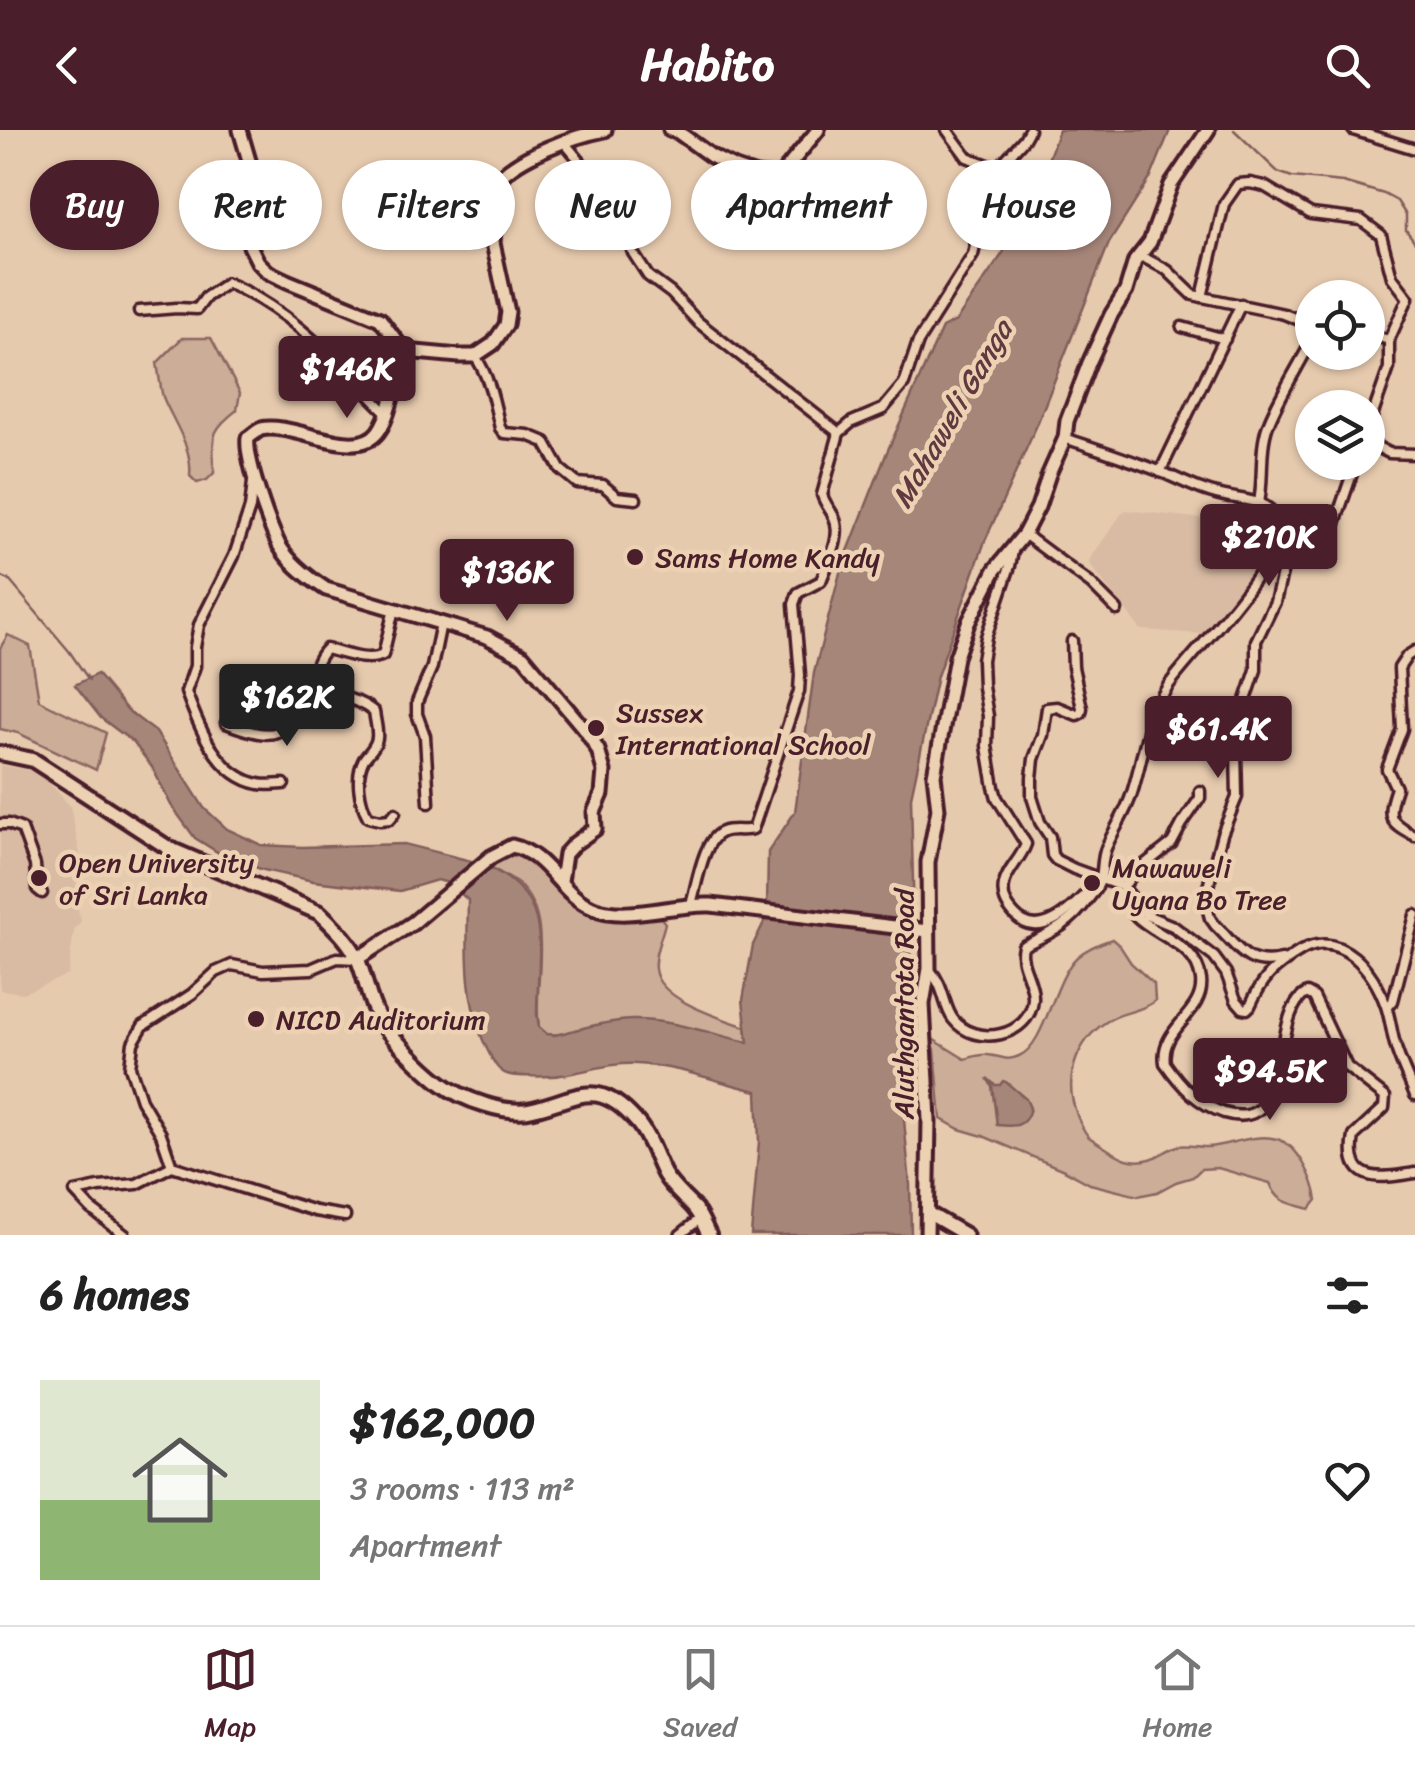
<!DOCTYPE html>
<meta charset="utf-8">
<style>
body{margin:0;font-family:Sriracha,sans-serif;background:#f2f2f2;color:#222;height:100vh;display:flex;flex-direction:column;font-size:38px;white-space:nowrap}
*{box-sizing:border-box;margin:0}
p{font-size:32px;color:#767676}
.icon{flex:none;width:55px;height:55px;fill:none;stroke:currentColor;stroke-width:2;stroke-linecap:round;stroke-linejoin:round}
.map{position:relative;height:1105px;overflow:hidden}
.details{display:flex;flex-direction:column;background:#fff;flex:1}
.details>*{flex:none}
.hud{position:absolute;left:30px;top:30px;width:1355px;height:90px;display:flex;gap:20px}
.tools{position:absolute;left:1295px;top:150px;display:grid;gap:20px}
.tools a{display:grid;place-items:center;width:90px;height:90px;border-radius:50%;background:#fff;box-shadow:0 2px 8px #0004;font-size:50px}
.price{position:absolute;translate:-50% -85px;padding:0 22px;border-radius:10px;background:#4a1f2b;color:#fff;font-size:32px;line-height:65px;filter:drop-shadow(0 2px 5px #0008)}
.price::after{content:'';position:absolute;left:50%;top:60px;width:30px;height:22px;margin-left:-15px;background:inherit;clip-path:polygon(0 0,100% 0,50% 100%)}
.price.current{background:#222;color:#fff}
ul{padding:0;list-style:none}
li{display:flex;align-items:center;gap:30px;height:250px;padding:0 40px}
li+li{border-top:2px solid #e0e0e0}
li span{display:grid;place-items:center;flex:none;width:280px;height:200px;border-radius:0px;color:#555}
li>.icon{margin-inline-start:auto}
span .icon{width:120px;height:120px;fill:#fffc;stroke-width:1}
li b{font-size:42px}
h2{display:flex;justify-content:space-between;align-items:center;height:120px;padding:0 40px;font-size:42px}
.tag{padding:0 35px;border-radius:45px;background:#fff;box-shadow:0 2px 8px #0004;font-size:35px;line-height:90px}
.tag.current{background:#4a1f2b;color:#fff}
header{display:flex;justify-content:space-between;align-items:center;height:130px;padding:0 40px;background:#4a1f2b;color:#fff;font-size:45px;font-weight:800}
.dock{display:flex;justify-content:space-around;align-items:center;height:140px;border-top:2px solid #e0e0e0;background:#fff;font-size:28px;color:#767676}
.dock a{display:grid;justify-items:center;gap:5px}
.dock .current{color:#4a1f2b}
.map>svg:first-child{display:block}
.built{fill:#d9bba3}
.green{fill:#ccad98;stroke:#8b6662;stroke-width:2.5}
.water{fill:#a7867a;stroke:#825d5a;stroke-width:2.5}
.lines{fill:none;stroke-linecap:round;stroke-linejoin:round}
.stream{stroke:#825d5a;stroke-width:2.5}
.street-casing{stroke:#4a1f2b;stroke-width:15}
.secondary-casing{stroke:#4a1f2b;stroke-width:19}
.primary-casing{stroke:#4a1f2b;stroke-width:20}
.street{stroke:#ecd1b3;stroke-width:8}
.secondary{stroke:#ecd1b3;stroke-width:11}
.primary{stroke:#ecd1b3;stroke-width:12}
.poi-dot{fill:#4a1f2b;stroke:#ecd1b3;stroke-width:4}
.labels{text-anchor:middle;stroke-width:9;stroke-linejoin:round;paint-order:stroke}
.poi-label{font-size:28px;fill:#4a1f2b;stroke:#ecd1b3;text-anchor:start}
.street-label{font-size:28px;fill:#4a1f2b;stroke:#ecd1b3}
.water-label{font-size:30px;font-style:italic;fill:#61393f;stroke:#ecd1b3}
</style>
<header><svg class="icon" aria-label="back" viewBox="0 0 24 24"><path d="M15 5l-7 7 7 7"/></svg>Habito<svg class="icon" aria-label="search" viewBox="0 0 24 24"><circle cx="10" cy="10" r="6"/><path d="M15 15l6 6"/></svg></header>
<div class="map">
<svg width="1415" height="1105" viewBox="0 0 1415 1105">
<rect width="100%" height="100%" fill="#e6caae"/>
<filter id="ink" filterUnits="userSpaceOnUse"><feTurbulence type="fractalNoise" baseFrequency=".01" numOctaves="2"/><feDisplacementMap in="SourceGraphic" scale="20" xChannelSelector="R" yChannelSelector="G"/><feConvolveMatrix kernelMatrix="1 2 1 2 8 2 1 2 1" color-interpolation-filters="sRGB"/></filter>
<g filter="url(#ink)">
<g class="built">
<path d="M1228 374 1260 377 1264 380 1274 401 1262 432 1202 504 1141 500 1089 434 1090 429 1122 383 1126 380 1215 390Z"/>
<path d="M0 635 40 642 70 676 82 734 74 763 81 791 74 801 68 845 23 863 0 860Z"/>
</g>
<g class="green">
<path d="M182 208H211L240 263 237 280C207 303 214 308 214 343L207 350 197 353 190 346C193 317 173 292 163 267 160 256 159 244 157 233Z"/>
<path d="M8 505 30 516 39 570 106 603 96 640 18 603 0 599V518Z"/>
<path d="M510 722H518L595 784 613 789 661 788 665 793C662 807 653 825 655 839 658 870 721 888 746 897L749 913 546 904 539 898C532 853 556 789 518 754 510 748 500 743 491 737L504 724Z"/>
<path d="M1112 809 1120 816 1131 833 1154 854 1155 871C1139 883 1122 881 1106 892 1078 910 1064 947 1075 979 1077 987 1083 1000 1088 1006 1088 1007 1100 1014 1101 1015 1117 1025 1130 1035 1150 1029 1160 1026 1168 1019 1178 1016 1187 1014 1198 1017 1208 1017 1230 1015 1255 1003 1277 1009 1299 1015 1314 1050 1317 1070L1310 1079C1290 1073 1278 1074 1270 1053L1218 1038 1201 1039 1193 1047 1176 1052 1157 1062 1138 1066 1090 1054 1064 1040 983 1006 959 999 941 989 935 920 931 908 965 929C973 927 981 924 988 925 1001 926 1006 932 1019 926 1045 916 1054 848 1077 827 1087 818 1100 813 1112 809Z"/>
</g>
<g class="water">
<path d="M1059 0H1170L1151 47 1109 113 1036 297 985 411 937 546 911 667 914 794 767 777 768 722 795 682 814 543 841 439 887 322 942 198 956 191 1001 126 1029 81Z"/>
<path d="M97 544 127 580 156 602 204 678 227 699 261 715 302 717 404 714 479 733C557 764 537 816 537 884L539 897 547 904 555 905C580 899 606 891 632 890 670 889 711 904 748 912L743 870 753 815 765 790 913 805 900 895 899 935 910 1055 911 1105H751L759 1012 757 961C718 952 677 936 637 934 611 932 586 942 561 945 552 947 514 947 507 944 497 941 493 930 488 921 464 874 467 821 468 770L449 753 437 750 400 761 313 751 264 740 227 728 195 708 171 675 152 637 133 612 101 588 75 555Z"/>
<path d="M987 948 995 955H1000L1003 951 1006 952 1026 969 1030 978C1026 997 1015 997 997 995L992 956Z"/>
</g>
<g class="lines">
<g class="stream">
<path d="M1234 0 1278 42 1292 47 1343 52 1384 64 1397 71 1406 85V100L1415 112"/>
<path d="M0 446 9 450 69 521 89 550"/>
</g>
<g class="street-casing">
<g id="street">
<path d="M947 0 967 27 999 39"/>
<path d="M1353 0 1415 19"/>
<path d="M564 12 609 66 621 89 633 123 648 146 671 163 698 192 839 303"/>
<path d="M1139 125 1167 140 1193 165 1284 184 1312 195"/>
<path d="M1202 167 1224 74 1238 54 1250 53 1264 56 1311 84 1361 90 1381 105 1392 147 1408 168 1389 210 1368 204"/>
<path d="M139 181 177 178 197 179 206 167 227 153C291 179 338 234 386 282"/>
<path d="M1182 197 1225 209"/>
<path d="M475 226C490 248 494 272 500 298L504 303 528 305 545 312 560 339 577 353 603 355 617 367 636 369"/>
<path d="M1368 298 1389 238V210"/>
<path d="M1368 312 1389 323 1415 324"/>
<path d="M1160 342 1241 174"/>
<path d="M253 352 250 378 234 426 199 495 195 517V536L186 562C199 597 217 646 259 654 266 656 276 654 284 654"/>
<path d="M1259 373C1264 347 1259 320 1268 295 1278 268 1299 236 1312 210"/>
<path d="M1278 392 1330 401 1333 399 1356 332"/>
<path d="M1024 404 1091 454 1117 480"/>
<path d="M1013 421 1010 436 986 507 982 530 983 557 988 586 987 616 994 657 997 668 1026 714C1021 729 1006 741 1004 755 1002 767 1006 775 1014 784 1039 813 1073 778 1091 758"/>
<path d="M394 479 383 525C367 533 344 523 326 519 318 527 312 542 312 554 332 567 357 567 374 582 375 590 378 600 377 608 376 617 369 622 364 629 355 646 359 671 368 687L380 690 390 689 395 683"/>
<path d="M1072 511 1073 537 1082 578 1081 583 1077 585 1057 577 1047 578 1043 605 1034 629 1032 648V667L1040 692 1050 707 1052 725 1056 730 1074 739 1123 757 1146 785 1173 796 1214 827 1226 843 1236 870 1243 878 1247 879 1250 876C1263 847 1274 837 1301 821 1342 798 1374 842 1386 876 1391 891 1392 907 1397 921 1402 936 1409 950 1415 965"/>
<path d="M1415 521 1407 526 1399 538 1402 599 1387 639 1396 658C1386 687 1388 692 1415 706"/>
<path d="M226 593C284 615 284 604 312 554"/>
<path d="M1200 661V668L1182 694 1172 713 1134 743 1123 757C1125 766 1128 778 1135 785 1156 807 1197 814 1201 850 1205 884 1159 898 1165 933 1181 956 1198 974 1224 983 1298 1005 1268 882 1307 863L1314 867 1347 937 1385 967 1384 978 1354 1006C1345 1056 1383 1048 1415 1043"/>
<path d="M429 673 425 606 417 584V572L432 537 441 493"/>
<path d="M0 694H9L22 699 35 735 37 759 42 763"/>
<path d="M691 774C697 755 703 709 722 702 732 698 744 702 753 699L799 561 800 545 794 474 798 463 821 451C828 432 843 407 834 387 830 379 825 374 822 365L839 303 852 292 883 279 904 254 918 212 973 125 978 103V65L983 55 1024 9 1029 0"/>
<path d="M1282 830C1246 838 1239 818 1215 795L1210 788 1206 773V765L1222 704 1237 667 1236 619 1241 585 1256 540V511L1275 472 1294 394"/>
<path d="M929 839C945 856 943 876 953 889 975 918 1031 907 1033 869 1034 850 1018 834 1023 816 1053 802 1070 795 1089 768 1094 762 1099 755 1101 748 1103 738 1102 728 1106 718 1114 699 1126 683 1132 663 1143 628 1147 587 1168 556 1190 524 1293 424 1276 388 1269 371 1245 370 1230 367 1204 363 1183 351 1159 341 1128 329 1097 319 1065 308"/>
<path d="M1387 878 1393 871 1415 785"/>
<path d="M172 1036 161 1004 141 970 130 937 133 913 143 896 192 864 216 842 232 835 263 841 311 839 337 828 357 829"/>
<path d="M125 1105 91 1079 75 1062 99 1057 137 1054 172 1036 315 1081 345 1086"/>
<path d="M680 1105 701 1088"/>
</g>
</g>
<g class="secondary-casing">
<g id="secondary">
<path d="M240 0 250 34V116L258 132 268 142 287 151 380 189 398 213 401 225"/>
<path d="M670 0 678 2 711 26 735 38 756 45 773 47 782 44 818 0"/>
<path d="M401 225C396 247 391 285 378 302 355 332 292 291 261 299 259 299 250 307 248 308 245 329 269 395 279 415 290 434 309 448 326 459L487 507 523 526 586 601 598 620 604 641 602 664 594 682 595 699 574 714 565 724 561 751"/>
<path d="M401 225 416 222 459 226H475L493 214 506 195 508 182 493 113 498 50C518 26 574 6 605 0"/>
<path d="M357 829 413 793 491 727 512 716C548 724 560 765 593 778 626 792 675 773 711 775L928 801"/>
<path d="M928 1083 966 1105"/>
<path d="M927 1105 929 990 923 874 929 839 928 732 938 679 934 645 956 527 968 493 995 440 1024 404 1038 377 1049 344 1065 308 1067 291 1089 233 1111 185 1126 161 1135 131 1150 112 1171 55 1208 0"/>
</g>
</g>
<g class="primary-casing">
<path id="primary" d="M0 623 33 630 170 719 320 783C334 797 350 811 358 830 366 849 368 869 378 887 389 906 423 939 441 953 461 969 508 986 533 979 579 968 597 947 636 991 649 1005 655 1027 664 1044 672 1058 684 1067 694 1078 701 1086 704 1096 709 1105"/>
</g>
<use href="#street" class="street"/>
<use href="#secondary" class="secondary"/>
<use href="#primary" class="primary"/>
</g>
</g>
<g class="poi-dot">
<circle cx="635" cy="427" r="10"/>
<circle cx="596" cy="598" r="10"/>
<circle cx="39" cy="748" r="10"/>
<circle cx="1092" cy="753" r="10"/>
<circle cx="256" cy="889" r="10"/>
</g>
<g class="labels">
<g class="poi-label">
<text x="655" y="437">Sams Home Kandy</text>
<text x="616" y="592">Sussex<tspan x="616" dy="32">International School</tspan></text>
<text x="59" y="742">Open University<tspan x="59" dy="32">of Sri Lanka</tspan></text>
<text x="1112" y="747">Mawaweli<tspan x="1112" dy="32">Uyana Bo Tree</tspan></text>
<text x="276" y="899">NICD Auditorium</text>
</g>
<g class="street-label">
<text transform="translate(903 874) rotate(-90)" y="10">Aluthgantota Road</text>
</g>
<g class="water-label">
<text transform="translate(952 284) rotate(-60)" y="10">Mahaweli Ganga</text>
</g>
</g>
</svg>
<div class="tools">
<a><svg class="icon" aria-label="locate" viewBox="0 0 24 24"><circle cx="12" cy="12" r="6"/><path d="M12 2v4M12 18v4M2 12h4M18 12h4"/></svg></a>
<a><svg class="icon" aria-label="layers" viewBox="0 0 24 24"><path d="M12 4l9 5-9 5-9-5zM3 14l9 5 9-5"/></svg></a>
</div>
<b class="price" style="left:347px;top:291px">$146K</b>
<b class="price" style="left:1269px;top:459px">$210K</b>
<b class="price" style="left:507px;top:494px">$136K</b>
<b class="price current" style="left:287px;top:619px">$162K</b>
<b class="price" style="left:1218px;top:651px">$61.4K</b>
<b class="price" style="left:1270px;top:993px">$94.5K</b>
<div class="hud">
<a class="tag current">Buy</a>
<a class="tag">Rent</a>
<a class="tag">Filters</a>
<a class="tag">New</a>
<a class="tag">Apartment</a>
<a class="tag">House</a>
</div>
</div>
<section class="details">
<h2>6 homes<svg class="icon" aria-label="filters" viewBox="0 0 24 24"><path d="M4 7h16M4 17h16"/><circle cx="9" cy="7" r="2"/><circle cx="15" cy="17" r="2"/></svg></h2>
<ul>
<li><span style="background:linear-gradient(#dfe7d0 60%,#8fb573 0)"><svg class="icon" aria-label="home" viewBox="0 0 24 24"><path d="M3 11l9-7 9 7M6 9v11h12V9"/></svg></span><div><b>$162,000</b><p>3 rooms · 113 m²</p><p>Apartment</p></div><svg class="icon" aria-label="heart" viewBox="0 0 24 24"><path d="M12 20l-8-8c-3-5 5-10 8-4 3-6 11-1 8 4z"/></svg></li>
</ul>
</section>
<nav class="dock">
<a class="current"><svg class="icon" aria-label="map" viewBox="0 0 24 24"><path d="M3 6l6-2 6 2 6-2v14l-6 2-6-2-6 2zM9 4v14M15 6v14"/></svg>Map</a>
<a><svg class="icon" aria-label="saved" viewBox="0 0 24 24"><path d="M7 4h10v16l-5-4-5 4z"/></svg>Saved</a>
<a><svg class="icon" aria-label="home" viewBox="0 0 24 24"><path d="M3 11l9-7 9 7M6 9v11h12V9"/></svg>Home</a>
</nav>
